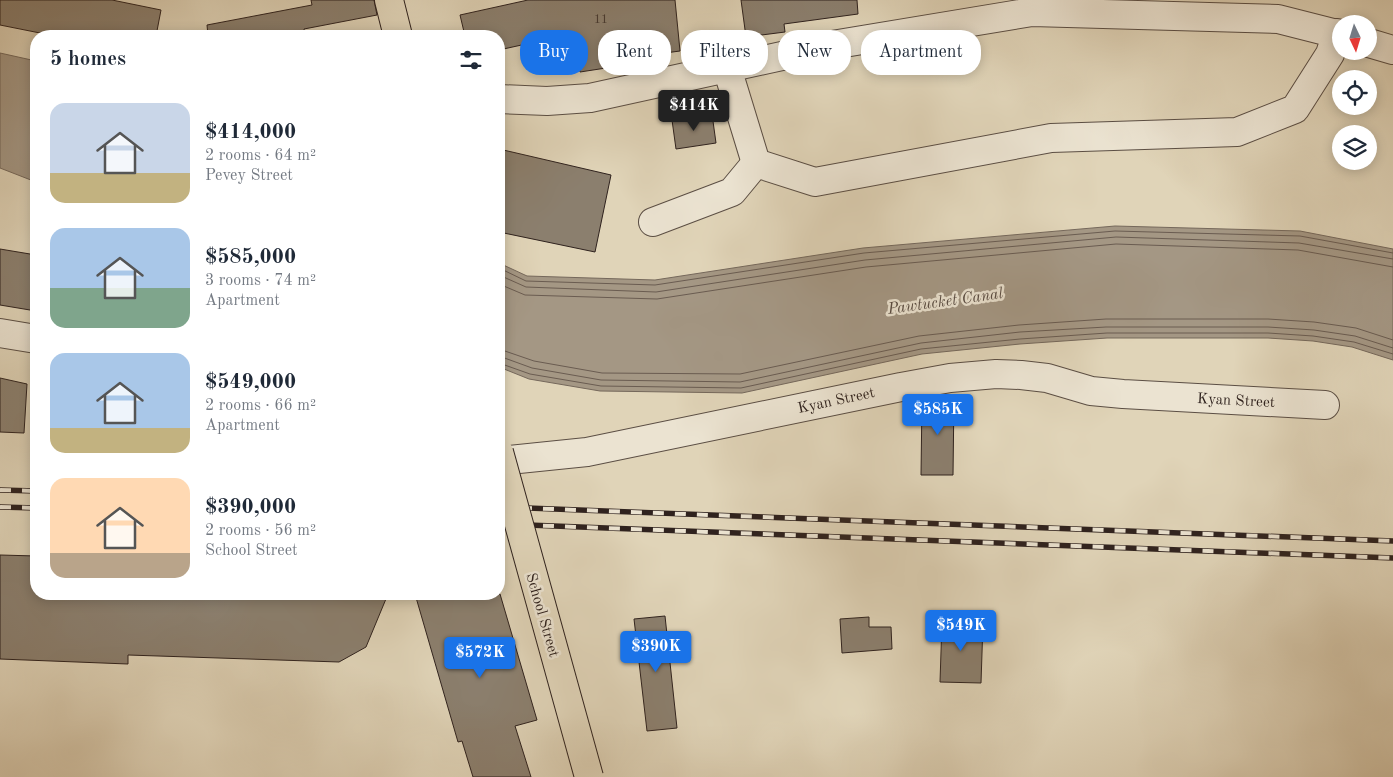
<!DOCTYPE html>
<meta charset="utf-8">
<style>
body{margin:0;font-family:"Old Standard TT",serif;background:#f2f2f3;color:#1f2937;height:100vh;display:flex;flex-direction:column;font-size:19px;white-space:nowrap}
*{box-sizing:border-box;margin:0}
p{font-size:16px;color:#747a83}
.icon{flex:none;width:28px;height:28px;fill:none;stroke:currentColor;stroke-width:2;stroke-linecap:round;stroke-linejoin:round}
.map{position:relative;flex:1;overflow:hidden}
.details{position:absolute;left:30px;top:30px;width:475px;height:570px;display:flex;flex-direction:column;background:#fff;border-radius:20px;box-shadow:0 2px 12px #0003}
.details>*{flex:none}
.top-card{position:absolute;left:520px;top:30px;width:475px;height:45px;display:flex;gap:10px}
.needle{width:32px;rotate:176deg}
.tools{position:absolute;left:1332px;top:15px;display:grid;gap:10px}
.tools a{display:grid;place-items:center;width:45px;height:45px;border-radius:50%;background:#fff;box-shadow:0 2px 12px #0003;font-size:25px}
.price{position:absolute;translate:-50% -42px;padding:0 11px;border-radius:5px;background:#1a73e8;color:#fff;font-size:16px;line-height:32px;filter:drop-shadow(0 1px 2px #0008)}
.price::after{content:'';position:absolute;left:50%;top:30px;width:15px;height:11px;margin-left:-8px;background:inherit;clip-path:polygon(0 0,100% 0,50% 100%)}
.price.on{background:#222;color:#fff}
ul{padding:0;list-style:none}
li{display:flex;align-items:center;gap:15px;height:125px;padding:0 20px}
li span{display:grid;place-items:center;flex:none;width:140px;height:100px;border-radius:15px;color:#555}
li>.icon{margin-inline-start:auto}
span .icon{width:60px;height:60px;fill:#fffc;stroke-width:1}
li b{font-size:21px}
h2{display:flex;justify-content:space-between;align-items:center;height:60px;padding:0 20px;font-size:21px}
.tag{padding:0 18px;border-radius:20px;background:#fff;box-shadow:0 2px 12px #0003;font-size:18px;line-height:45px}
.tag.on{background:#1a73e8;color:#fff}
.map>svg:first-child{display:block}
.water{fill:#a49784;stroke:#75685b}
.lines{fill:none;stroke-linecap:round;stroke-linejoin:round}
.shore{stroke:#6a5c51;stroke-width:1}
.building{fill:#8b7f6e;stroke:#2f221e}
.minor-casing{stroke:#5b4e44;stroke-width:30}
.major-casing{stroke:#2f221e;stroke-width:30}
.minor{stroke:#ebe3d1;stroke-width:28}
.major{stroke:#e0d4b8;stroke-width:28}
.rail-casing{stroke:#2f221e;stroke-width:5.5}
.rail{stroke:#ebe3d1;stroke-width:4;stroke-dasharray:11;stroke-linecap:butt}
.major-bridge-casing{stroke:#2f221e;stroke-width:30;stroke-linecap:butt}
.major-bridge{stroke:#e0d4b8;stroke-width:28}
.labels{text-anchor:middle;stroke-width:5;stroke-linejoin:round;paint-order:stroke}
.number-label{font-size:12px;fill:#463932}
.street-label{font-size:15px;fill:#2f221e;stroke:#ebe3d1}
.water-label{font-size:16px;font-style:italic;fill:#584b42;stroke:#ebe3d1}
</style>
<div class="map">
<svg width="1393" height="777" viewBox="0 0 1393 777">
<rect width="100%" height="100%" fill="#e0d4b8"/>
<filter id="stains"><feTurbulence type="fractalNoise" baseFrequency=".004" numOctaves="4"/><feColorMatrix values="0 0 0 0 .2 0 0 0 0 .09 0 0 0 0 .02 0 0 0 .5 -.17"/></filter>
<radialGradient id="worn" r=".72"><stop offset=".6" stop-color="#630" stop-opacity="0"/><stop offset="1" stop-color="#630" stop-opacity=".3"/></radialGradient>
<g class="water">
<path d="M0 53 36 61V182L0 168Z"/>
<path d="M1115 226 1300 231 1393 249V360L1352 347 1313 341 1268 338H1107L1020 344 922 354 742 393 600 391 529 379 499 367V263L527 276 655 280 863 248Z"/>
</g>
<g class="lines">
<g class="shore">
<path d="M499 268 526 281 655 285 864 253 1115 231 1300 236 1393 253"/>
<path d="M499 275 526 287 656 292 865 260 1116 237 1299 243 1393 259"/>
<path d="M499 284 525 295 657 299 866 267 1116 244 1298 250 1393 267"/>
<path d="M499 349 534 361 602 373 740 374 919 336 1019 325 1106 319H1268L1314 322 1356 328 1393 340"/>
<path d="M499 356 532 368 601 380 740 382 921 343 1020 332 1106 327H1268L1314 330 1355 336 1393 348"/>
<path d="M499 363 530 374 601 386 741 388 921 349 1020 339 1107 333H1268L1313 336 1354 342 1393 354"/>
</g>
</g>
<g class="building">
<path d="M0 0H112L161 10 156 36H55L0 25Z"/>
<path d="M311 0H374L377 15 304 29 305 36H208L207 25 312 5Z"/>
<path d="M528 0H675L680 51 605 61 606 68 580 72 576 33 499 50V36H465L460 15Z"/>
<path d="M741 0H857L858 14 784 24 785 32 746 37Z"/>
<path d="M712 114 716 143 676 149 672 120Z"/>
<path d="M499 149 611 175 595 252 499 232Z"/>
<path d="M0 249 36 255V311L0 305Z"/>
<path d="M0 378 27 384 24 433 0 432Z"/>
<path d="M942 395H954L953 475H921L922 399Z"/>
<path d="M0 555 36 556V594H388L366 647 339 662 128 655V664L0 659Z"/>
<path d="M415 594H500L537 720 515 726 531 777H473L462 741 458 742Z"/>
<path d="M665 616 677 728 647 731 634 619Z"/>
<path d="M869 617V627H891L892 649 842 653 840 619Z"/>
<path d="M942 622 983 623 981 683 940 682Z"/>
</g>
<g class="lines">
<g class="minor-casing">
<g id="minor">
<path d="M1369 43 1393 50"/>
<path d="M727 68 756 163 815 182 1051 138 1237 132 1295 109 1330 54 1337 33"/>
<path d="M499 99 547 101 590 98 832 45 1032 12 1278 19 1341 35"/>
<path d="M653 222 732 192 756 163"/>
<path d="M0 333 36 339"/>
<path d="M499 461 587 452 901 387 950 378 996 374 1021 375 1047 378 1091 391 1123 394 1325 405"/>
</g>
</g>
<g class="major-casing">
<path id="major" d="M389 0 398 36"/>
</g>
<use href="#minor" class="minor"/>
<use href="#major" class="major"/>
<g class="rail-casing">
<g id="rail">
<path d="M0 490 36 491"/>
<path d="M0 507 36 508"/>
<path d="M499 507 1393 541"/>
<path d="M499 524 1393 558"/>
</g>
</g>
<use href="#rail" class="rail"/>
<g class="major-bridge-casing">
<path id="major-bridge" d="M499 452 589 777"/>
</g>
<use href="#major-bridge" class="major-bridge"/>
</g>
<g class="labels">
<g class="number-label">
<text x="601" y="23">11</text>
</g>
<g class="street-label">
<text transform="translate(836 400) rotate(-12)" y="5">Kyan Street</text>
<text transform="translate(1236 400) rotate(3)" y="5">Kyan Street</text>
<text transform="translate(543 615) rotate(74)" y="5">School Street</text>
</g>
<g class="water-label">
<text transform="translate(945 300) rotate(-8)" y="6">Pawtucket Canal</text>
</g>
</g>
<rect width="100%" height="100%" filter="url(#stains)"/>
<rect width="100%" height="100%" fill="url(#worn)"/>
</svg>
<div class="tools">
<a><svg class="needle" viewBox="-14 -14 28 28"><path d="M0-13l5 13h-10z" fill="#e53935"/><path d="M0 13l5-13h-10z" fill="#747a83"/></svg></a>
<a><svg class="icon" aria-label="locate" viewBox="0 0 24 24"><circle cx="12" cy="12" r="6"/><path d="M12 2v4M12 18v4M2 12h4M18 12h4"/></svg></a>
<a><svg class="icon" aria-label="layers" viewBox="0 0 24 24"><path d="M12 4l9 5-9 5-9-5zM3 14l9 5 9-5"/></svg></a>
</div>
<b class="price on" style="left:694px;top:132px">$414K</b>
<b class="price" style="left:938px;top:436px">$585K</b>
<b class="price" style="left:961px;top:652px">$549K</b>
<b class="price" style="left:656px;top:673px">$390K</b>
<b class="price" style="left:480px;top:679px">$572K</b>
<div class="top-card">
<a class="tag on">Buy</a>
<a class="tag">Rent</a>
<a class="tag">Filters</a>
<a class="tag">New</a>
<a class="tag">Apartment</a>
</div>
<section class="details">
<h2>5 homes<svg class="icon" aria-label="filters" viewBox="0 0 24 24"><path d="M4 7h16M4 17h16"/><circle cx="9" cy="7" r="2"/><circle cx="15" cy="17" r="2"/></svg></h2>
<ul>
<li><span style="background:linear-gradient(#c9d6e8 70%,#c2b280 0)"><svg class="icon" aria-label="home" viewBox="0 0 24 24"><path d="M3 11l9-7 9 7M6 9v11h12V9"/></svg></span><div><b>$414,000</b><p>2 rooms · 64 m²</p><p>Pevey Street</p></div></li>
<li><span style="background:linear-gradient(#a9c7e8 60%,#7fa58c 0)"><svg class="icon" aria-label="home" viewBox="0 0 24 24"><path d="M3 11l9-7 9 7M6 9v11h12V9"/></svg></span><div><b>$585,000</b><p>3 rooms · 74 m²</p><p>Apartment</p></div></li>
<li><span style="background:linear-gradient(#a9c7e8 75%,#c2b280 0)"><svg class="icon" aria-label="home" viewBox="0 0 24 24"><path d="M3 11l9-7 9 7M6 9v11h12V9"/></svg></span><div><b>$549,000</b><p>2 rooms · 66 m²</p><p>Apartment</p></div></li>
<li><span style="background:linear-gradient(#ffd9b3 75%,#b9a48a 0)"><svg class="icon" aria-label="home" viewBox="0 0 24 24"><path d="M3 11l9-7 9 7M6 9v11h12V9"/></svg></span><div><b>$390,000</b><p>2 rooms · 56 m²</p><p>School Street</p></div></li>
</ul>
</section>
</div>
